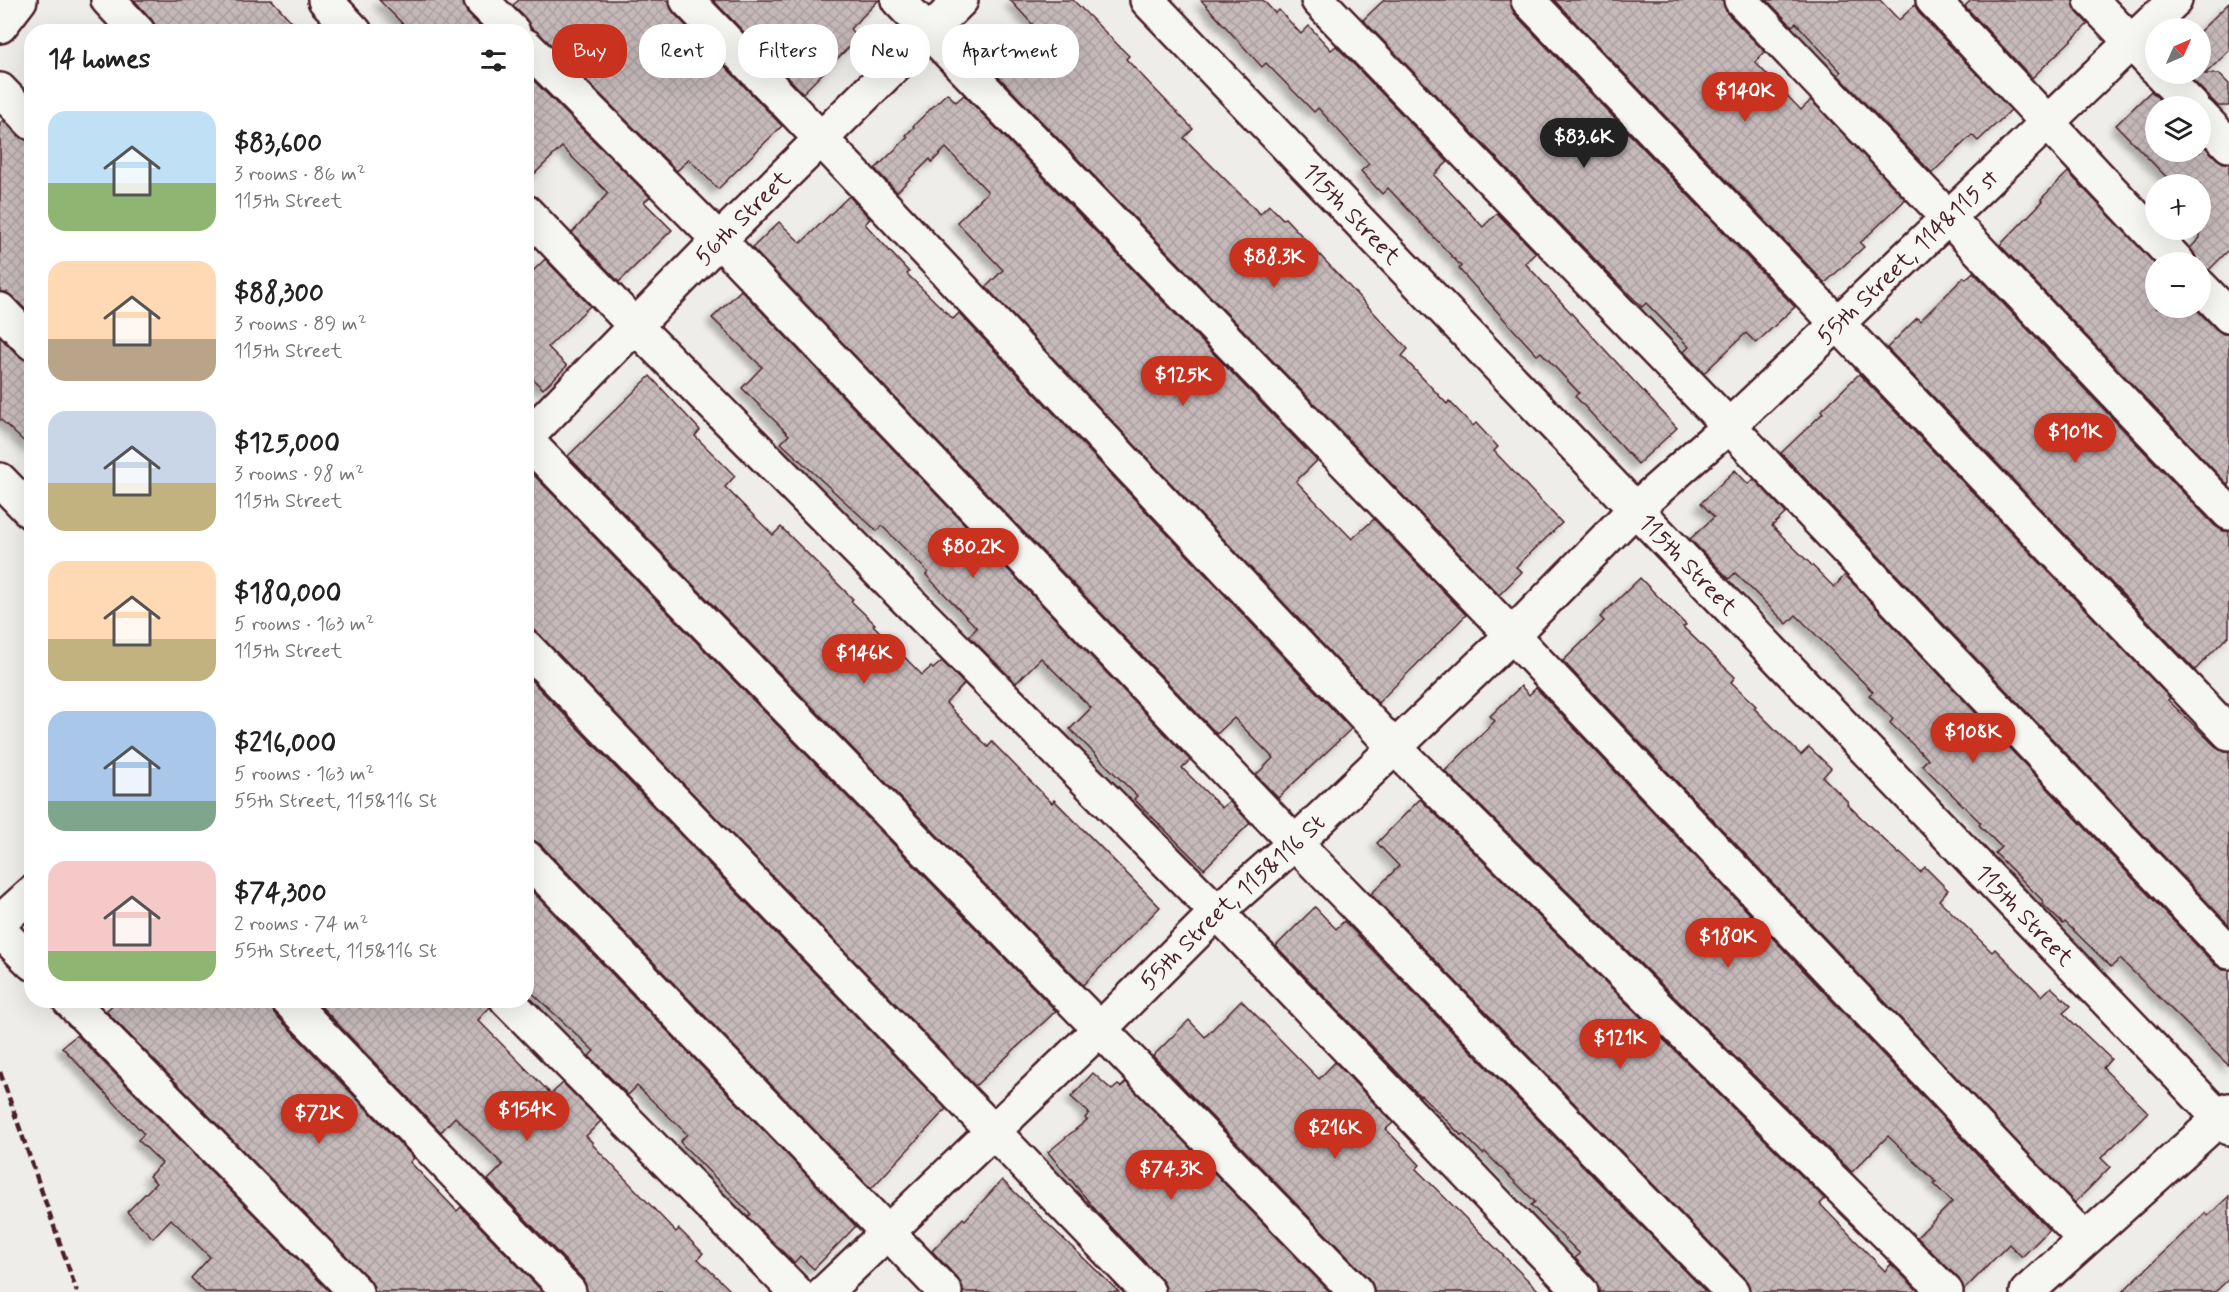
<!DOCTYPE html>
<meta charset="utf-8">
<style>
body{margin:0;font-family:Mynerve,sans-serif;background:#f6f6f6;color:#222;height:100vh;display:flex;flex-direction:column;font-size:22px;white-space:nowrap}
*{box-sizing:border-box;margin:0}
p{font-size:20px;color:#767676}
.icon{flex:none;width:33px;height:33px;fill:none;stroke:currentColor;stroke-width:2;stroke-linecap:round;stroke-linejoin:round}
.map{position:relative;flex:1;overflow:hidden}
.panel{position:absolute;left:24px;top:24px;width:510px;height:984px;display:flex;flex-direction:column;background:#fff;border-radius:24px;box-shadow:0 6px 24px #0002}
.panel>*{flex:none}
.hud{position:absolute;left:552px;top:24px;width:570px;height:54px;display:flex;gap:12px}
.needle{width:39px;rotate:45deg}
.tools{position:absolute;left:2145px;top:18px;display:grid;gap:12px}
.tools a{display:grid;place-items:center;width:66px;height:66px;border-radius:50%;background:#fff;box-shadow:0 6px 24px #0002;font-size:30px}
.price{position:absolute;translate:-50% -51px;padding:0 14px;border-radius:21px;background:#c8321e;color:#fff;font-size:20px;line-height:39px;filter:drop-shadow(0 2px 3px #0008)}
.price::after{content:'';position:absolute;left:50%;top:36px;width:18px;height:14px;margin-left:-9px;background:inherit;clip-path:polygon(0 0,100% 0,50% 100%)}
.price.active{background:#222;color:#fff}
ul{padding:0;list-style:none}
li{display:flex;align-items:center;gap:18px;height:150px;padding:0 24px}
li span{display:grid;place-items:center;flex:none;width:168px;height:120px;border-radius:18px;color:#555}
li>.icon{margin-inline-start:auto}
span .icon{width:72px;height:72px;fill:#fffc;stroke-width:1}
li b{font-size:26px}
h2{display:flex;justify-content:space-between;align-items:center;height:72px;padding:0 24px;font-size:26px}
.pill{padding:0 21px;border-radius:24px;background:#fff;box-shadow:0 6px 24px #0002;font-size:21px;line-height:54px}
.pill.active{background:#c8321e;color:#fff}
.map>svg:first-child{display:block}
.building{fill:url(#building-cross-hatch);stroke:#4a1f2b;stroke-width:1.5;filter:url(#shadow)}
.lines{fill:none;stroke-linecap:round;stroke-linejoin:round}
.minor-casing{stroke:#4a1f2b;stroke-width:38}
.minor{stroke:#f6f6f2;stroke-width:33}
.rail{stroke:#4a1f2b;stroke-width:4.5;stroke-dasharray:9 4.5;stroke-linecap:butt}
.labels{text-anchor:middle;stroke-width:6;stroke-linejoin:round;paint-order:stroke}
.street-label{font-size:24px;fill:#4a1f2b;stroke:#f6f6f2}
</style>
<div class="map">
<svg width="2229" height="1292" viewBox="0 0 2229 1292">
<defs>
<pattern id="building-cross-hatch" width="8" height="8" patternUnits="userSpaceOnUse" patternTransform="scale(1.5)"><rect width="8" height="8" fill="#c6babb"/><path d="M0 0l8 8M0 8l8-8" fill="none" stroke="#ac9fa1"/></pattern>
<filter id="shadow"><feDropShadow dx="-5.5" dy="5.5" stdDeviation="3" flood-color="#0004"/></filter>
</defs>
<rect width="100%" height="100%" fill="#efedea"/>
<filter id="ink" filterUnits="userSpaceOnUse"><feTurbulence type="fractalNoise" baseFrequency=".0167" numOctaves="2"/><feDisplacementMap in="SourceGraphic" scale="12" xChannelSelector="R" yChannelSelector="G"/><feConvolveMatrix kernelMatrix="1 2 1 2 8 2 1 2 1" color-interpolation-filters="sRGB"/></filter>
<g filter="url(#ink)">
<g class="building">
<path d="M134 0H272L301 32H156L152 20Z"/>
<path d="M379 0H463L467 13 486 32H411Z"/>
<path d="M519 0H669L674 13 782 126 718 189 689 159 677 171 539 33 531 28 526 19 513 5Z"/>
<path d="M713 0H879L850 29 858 38 803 93Z"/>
<path d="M1010 0H1073L1129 56 1126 59 1193 129 1184 138 1260 214 1269 205 1283 219 1285 218 1408 349 1402 356 1447 404 1449 401 1473 426 1476 423 1498 447 1494 451 1562 523 1516 567 1522 572 1499 595 991 69 1035 27Z"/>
<path d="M1201 0H1263L1275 13 1279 10 1301 34 1309 26 1331 50 1336 46 1448 162 1434 175 1483 227 1497 213 1536 253 1525 263 1677 428 1638 464 1575 396 1579 393 1541 352 1537 355 1502 317 1459 269 1461 266 1388 188 1382 194 1361 171 1369 164 1318 108 1314 112 1266 63 1262 67Z"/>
<path d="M1384 0H1510L1514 13 1795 307 1756 343 1746 333 1704 373 1684 352 1689 347 1646 303 1642 307 1614 279 1363 20Z"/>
<path d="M1554 0H1723L1727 13 1765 52 1755 62 1801 110 1811 100 1905 199 1903 202 1860 243 1864 247 1825 283Z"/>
<path d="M1767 0H1880L1899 20 1915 5 1919 13 2011 110 1978 141 1972 135 1932 173 1838 75 1841 72 1796 23 1792 26Z"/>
<path d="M1971 0H2073L2077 12 2088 24 2032 78 1965 6Z"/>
<path d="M2229 3V51L2205 74H2219L2229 84V106H2218L2187 74H2200V31Z"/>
<path d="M526 73 650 197 644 202 672 230 619 282 572 233 608 193 562 147 526 182Z"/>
<path d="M2151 91 2166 106H2156V152H2200V142L2216 158 2223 163H2229V250L2209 270 2200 268V262H2196V257L2190 248 2200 238V184H2173L2116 125Z"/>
<path d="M947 93 956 102 964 95 1317 461 1296 481 1352 539 1374 519 1466 615 1378 703 986 287 1003 270 957 222 988 192 946 148 932 162 930 159 897 192 875 169 908 137 906 135 914 127 913 126Z"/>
<path d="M3 120 19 136 32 141V316L13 297 6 292H0V123Z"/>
<path d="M2068 172 2156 265V308H2195L2216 329 2223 334H2229V486L2000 245 2043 201 2041 199Z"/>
<path d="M849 196 870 219 865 224 909 272 907 274 953 319 959 313 1351 729 1278 798 1256 775 1273 758 1234 718 1217 734 752 248 779 222 801 243Z"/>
<path d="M545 259 590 306 548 347 567 366 543 389 526 373V278Z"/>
<path d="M1973 272 2215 526 2223 531H2229V635L2195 670 1887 348 1917 318 1920 321 1964 277 1966 279Z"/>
<path d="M741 290 1190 760 1182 768 1222 808 1229 801 1250 823 1204 869 1134 799 1137 796 1070 729 1091 708 1041 658 1016 683 969 636 977 628 926 575 928 572 882 526 877 531 781 443 789 435 742 388 762 367 712 318Z"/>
<path d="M0 337 19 356 32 361V449L0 419Z"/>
<path d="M1859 374 2170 698 2168 700 2215 746 2223 751H2229V925L1781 453 1823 413 1821 411Z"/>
<path d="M650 376 700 430 695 436 735 476 725 487 773 535 781 527 853 599 851 601 875 624 873 625 922 675 931 667 933 669 942 661 964 684 946 703 988 747 992 742 1052 803 1054 800 1160 907 1083 985 568 456Z"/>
<path d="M526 467 1056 1011 975 1086 539 634 526 629Z"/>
<path d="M1735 470 1748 484 1754 479 1786 513 1772 526 1834 587 1845 575 2215 965 2223 970H2229V1066L2120 959 2111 967 2065 922 2063 924 2042 904 2044 902 1995 853 2001 847 1979 825 1981 823 1922 765 1928 759 1890 723 1893 719 1869 695 1873 692 1796 615 1787 624 1735 573 1729 579 1690 539 1714 517 1701 503Z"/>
<path d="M1640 578 1686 625 1683 627 1735 677 1731 682 1756 706 1754 708 1801 755 1809 747 1831 768 1823 777 1848 802 1847 804 1899 854 1900 853 1920 872 1925 867 1948 890 1939 900 1992 952 1995 949 2042 996 2051 987 2071 1006 2063 1013 2111 1059 2103 1068 2148 1112 2101 1158 2110 1167 2075 1203 1563 661 1604 621 1600 617Z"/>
<path d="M526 675 946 1109 871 1189 540 844 526 839Z"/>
<path d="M1521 686 1529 695 1536 688 2049 1230 2022 1257 2009 1244 1964 1290 1959 1279 1917 1237 1952 1202 1934 1184 1936 1182 1888 1136 1852 1172 1445 771 1495 721 1490 716Z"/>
<path d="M1420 799 1825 1199 1820 1204 1885 1271 1891 1264 1919 1292H1750L1745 1279 1371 894 1399 866 1377 843Z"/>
<path d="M526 885 856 1226 814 1269 800 1256 794 1263 748 1217 751 1214 680 1142 687 1134 637 1086 628 1095 589 1056 594 1051 526 987Z"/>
<path d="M1315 907 1336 929 1344 921 1706 1292H1599L1595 1280 1575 1258 1580 1254 1531 1205 1535 1202 1485 1152 1483 1154 1463 1134 1461 1135 1421 1095 1420 1096 1276 946Z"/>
<path d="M118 1000H270L274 1013 414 1158 410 1162 457 1211 461 1207 543 1292H374V1287L369 1279 106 1011Z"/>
<path d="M315 1000H489L490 1007 478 1020 551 1094 563 1083 601 1121 586 1136 593 1143 592 1144 676 1232 679 1229 703 1253 698 1259 732 1292H587L583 1279 488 1180 503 1165 455 1117 441 1132Z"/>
<path d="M1241 1000 1319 1079 1335 1062 1393 1123 1386 1129 1420 1165 1416 1169 1540 1292H1374L1369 1279 1153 1056 1189 1020 1205 1037Z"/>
<path d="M77 1035 330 1292H205L191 1278 210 1257 171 1219 153 1238 127 1212 156 1183 149 1176 162 1163 138 1140 144 1134 62 1047Z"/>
<path d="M1093 1073 1112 1090 1118 1085 1121 1087 1126 1082 1330 1292H1166L1161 1279 1099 1214 1048 1152 1087 1120 1085 1118 1089 1113 1071 1097Z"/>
<path d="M1002 1180 1119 1292H963L958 1279 932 1251 963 1218 965 1220Z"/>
<path d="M2229 1196V1279L2215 1292H2122L2205 1213 2208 1216Z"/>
</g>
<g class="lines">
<g class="minor-casing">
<g id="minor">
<path d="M108 0 138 32"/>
<path d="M325 0 355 32"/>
<path d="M481 0 513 32"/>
<path d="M687 0 822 140 1395 748 1946 1292"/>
<path d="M898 0 1512 635 2084 1239"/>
<path id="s1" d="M1147 0 2229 1128"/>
<path d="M1318 0 1729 426 2229 952"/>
<path d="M1528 0 2229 733"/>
<path d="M1741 0 2229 513"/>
<path d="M1933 0 2178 262"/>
<path d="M2091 0 2156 68"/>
<path d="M0 26 20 0"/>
<path d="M526 46 719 240 1295 843 1732 1292"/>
<path d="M2161 74 2192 106"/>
<path d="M0 90 32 123"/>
<path d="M2200 115 2229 145"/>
<path d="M526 212 635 326 1217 912 1581 1292"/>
<path d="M2200 286 2229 316"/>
<path d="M0 310 32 343"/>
<path id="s2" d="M526 438 719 240 961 0"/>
<path d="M526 440 1356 1292"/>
<path d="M0 480 32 513"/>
<path d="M526 647 1148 1292"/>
<path d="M526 857 945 1292"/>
<path d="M0 922 32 893"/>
<path d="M0 931 32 963"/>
<path d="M69 1000 356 1292"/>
<path d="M288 1000 569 1292"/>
<path d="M507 1000 796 1292"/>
<path id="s3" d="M825 1292 1101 1028 1217 912 1295 843 1512 635 1635 509 1729 426 1837 324 2175 0"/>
<path d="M2027 1292 2229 1110"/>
</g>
</g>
<use href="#minor" class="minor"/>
<path class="rail" d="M0 1072 77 1292"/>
</g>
</g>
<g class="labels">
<g class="street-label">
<text dy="8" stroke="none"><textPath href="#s1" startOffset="296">115th Street</textPath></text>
<text dy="8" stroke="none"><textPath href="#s2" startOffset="309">56th Street</textPath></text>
<text dy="8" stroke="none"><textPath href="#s3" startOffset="1498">55th Street, 114&amp;115 st</textPath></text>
<text dy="8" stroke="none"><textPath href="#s1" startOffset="782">115th Street</textPath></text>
<text dy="8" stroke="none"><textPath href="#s3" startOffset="564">55th Street, 115&amp;116 St</textPath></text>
<text dy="8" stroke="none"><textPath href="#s1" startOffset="1268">115th Street</textPath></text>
</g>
</g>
</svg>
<div class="tools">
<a><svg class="needle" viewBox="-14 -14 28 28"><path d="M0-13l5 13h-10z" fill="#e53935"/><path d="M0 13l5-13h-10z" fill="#767676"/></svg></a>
<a><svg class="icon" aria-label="layers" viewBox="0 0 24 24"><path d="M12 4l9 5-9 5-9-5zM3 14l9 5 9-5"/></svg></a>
<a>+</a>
<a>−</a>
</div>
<b class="price" style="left:1745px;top:123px">$140K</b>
<b class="price active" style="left:1584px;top:169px">$83.6K</b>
<b class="price" style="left:1274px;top:289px">$88.3K</b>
<b class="price" style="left:1183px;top:407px">$125K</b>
<b class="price" style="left:2075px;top:464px">$101K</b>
<b class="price" style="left:973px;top:579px">$80.2K</b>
<b class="price" style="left:864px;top:685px">$146K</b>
<b class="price" style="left:1973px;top:764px">$108K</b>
<b class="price" style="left:1728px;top:969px">$180K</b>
<b class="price" style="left:1620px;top:1070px">$121K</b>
<b class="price" style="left:527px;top:1142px">$154K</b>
<b class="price" style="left:319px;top:1145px">$72K</b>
<b class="price" style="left:1335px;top:1160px">$216K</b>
<b class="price" style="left:1171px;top:1201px">$74.3K</b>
<div class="hud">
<a class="pill active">Buy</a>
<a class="pill">Rent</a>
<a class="pill">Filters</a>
<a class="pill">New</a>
<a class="pill">Apartment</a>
</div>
<section class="panel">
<h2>14 homes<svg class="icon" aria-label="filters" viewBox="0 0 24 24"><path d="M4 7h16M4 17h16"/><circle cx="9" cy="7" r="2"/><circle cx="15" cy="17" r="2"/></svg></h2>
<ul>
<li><span style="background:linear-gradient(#bfe0f5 60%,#8fb573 0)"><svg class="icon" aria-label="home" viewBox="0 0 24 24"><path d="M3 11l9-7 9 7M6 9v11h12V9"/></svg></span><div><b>$83,600</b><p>3 rooms · 86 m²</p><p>115th Street</p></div></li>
<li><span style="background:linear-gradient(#ffd9b3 65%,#b9a48a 0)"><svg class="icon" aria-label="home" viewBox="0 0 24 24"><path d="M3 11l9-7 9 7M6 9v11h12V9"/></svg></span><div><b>$88,300</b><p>3 rooms · 89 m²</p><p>115th Street</p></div></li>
<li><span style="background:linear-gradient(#c9d6e8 60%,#c2b280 0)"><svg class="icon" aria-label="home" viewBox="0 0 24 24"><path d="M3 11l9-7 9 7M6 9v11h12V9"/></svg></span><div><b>$125,000</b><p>3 rooms · 98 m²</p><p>115th Street</p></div></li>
<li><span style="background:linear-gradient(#ffd9b3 65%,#c2b280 0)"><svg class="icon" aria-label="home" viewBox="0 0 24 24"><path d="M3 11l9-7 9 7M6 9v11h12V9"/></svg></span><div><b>$180,000</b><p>5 rooms · 163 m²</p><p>115th Street</p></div></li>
<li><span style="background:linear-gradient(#a9c7e8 75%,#7fa58c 0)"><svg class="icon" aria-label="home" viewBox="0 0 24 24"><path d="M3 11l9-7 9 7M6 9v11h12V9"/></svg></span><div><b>$216,000</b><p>5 rooms · 163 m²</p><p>55th Street, 115&amp;116 St</p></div></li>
<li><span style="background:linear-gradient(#f6c9c9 75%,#8fb573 0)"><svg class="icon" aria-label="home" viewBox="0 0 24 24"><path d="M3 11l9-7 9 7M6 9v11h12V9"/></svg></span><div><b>$74,300</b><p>2 rooms · 74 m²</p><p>55th Street, 115&amp;116 St</p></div></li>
</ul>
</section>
</div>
